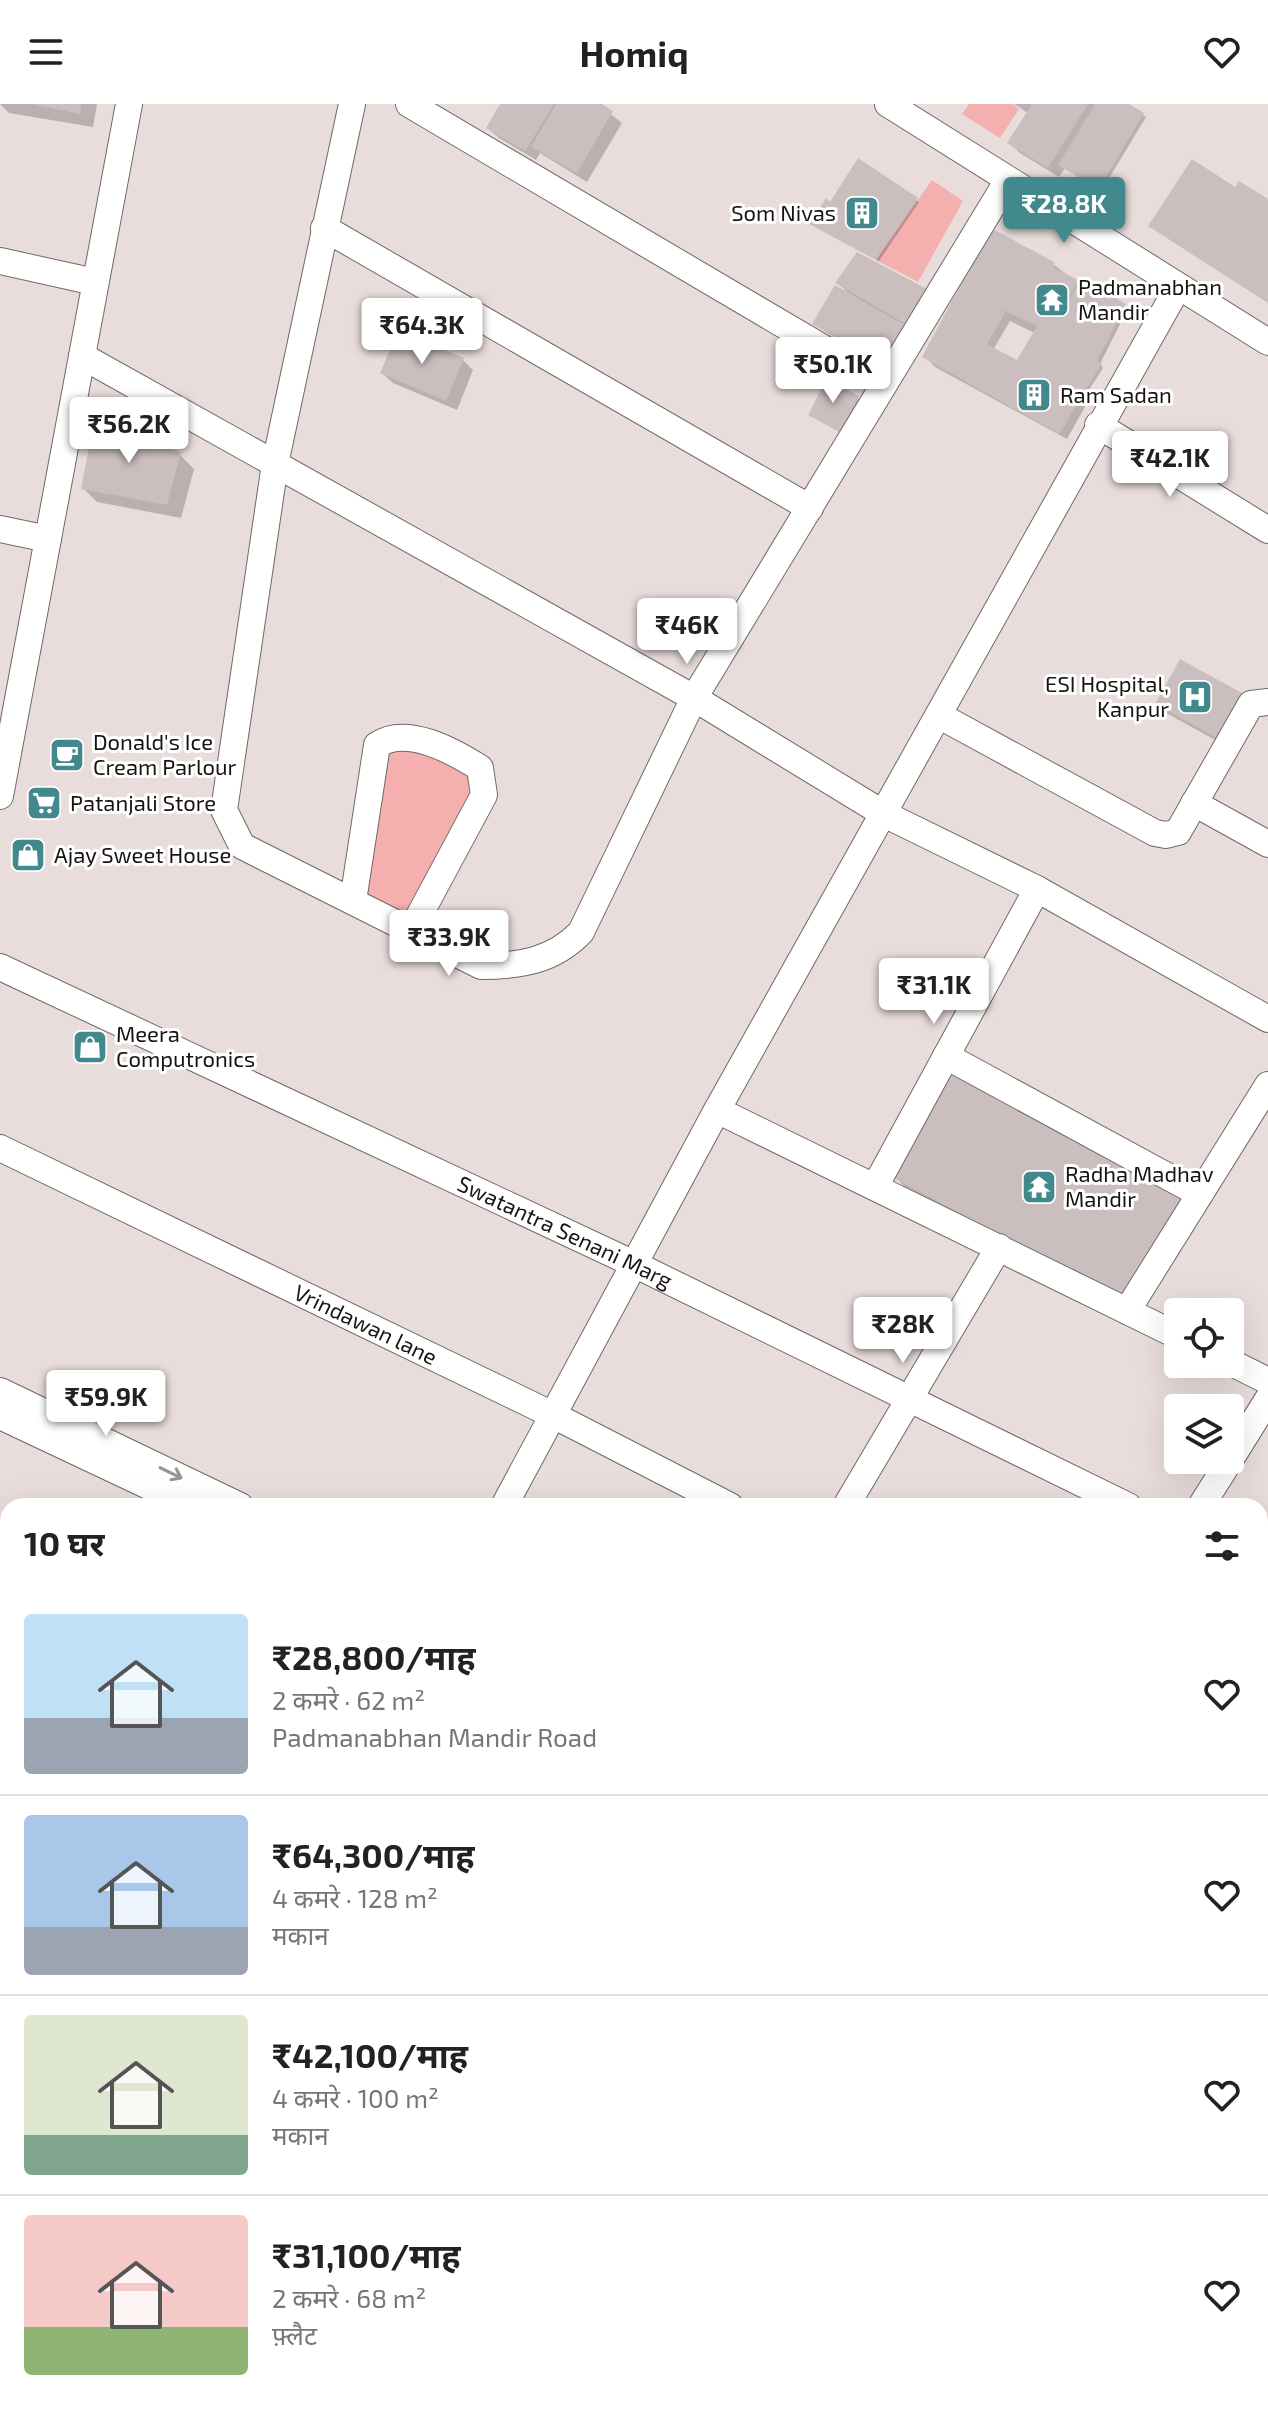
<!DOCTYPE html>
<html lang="hi">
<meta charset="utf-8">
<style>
body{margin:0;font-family:"Exo 2","Noto Sans Devanagari",sans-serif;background:#f2f2f2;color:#222;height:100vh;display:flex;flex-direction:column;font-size:30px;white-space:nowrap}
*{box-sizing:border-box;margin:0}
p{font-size:26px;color:#767676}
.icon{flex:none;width:44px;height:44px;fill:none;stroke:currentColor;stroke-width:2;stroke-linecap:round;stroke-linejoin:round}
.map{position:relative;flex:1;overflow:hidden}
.side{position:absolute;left:0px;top:1394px;width:1268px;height:914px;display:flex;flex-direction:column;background:#fff;border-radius:24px 24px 0 0;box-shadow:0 8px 32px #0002}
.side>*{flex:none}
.controls{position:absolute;left:1164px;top:1194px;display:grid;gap:16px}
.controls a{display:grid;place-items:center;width:80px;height:80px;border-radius:8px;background:#fff;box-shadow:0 8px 32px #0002;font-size:40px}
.price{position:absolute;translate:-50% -68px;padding:0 18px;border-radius:8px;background:#fff;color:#222;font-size:26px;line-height:52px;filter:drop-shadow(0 2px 4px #0008)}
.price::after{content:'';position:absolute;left:50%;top:48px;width:24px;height:18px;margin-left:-12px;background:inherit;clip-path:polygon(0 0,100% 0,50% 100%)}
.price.selected{background:#41898d;color:#fff}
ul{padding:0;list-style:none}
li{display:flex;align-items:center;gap:24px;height:200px;padding:0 24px}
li+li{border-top:2px solid #e0e0e0}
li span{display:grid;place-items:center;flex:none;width:224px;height:160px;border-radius:8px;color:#555}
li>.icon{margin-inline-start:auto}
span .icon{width:96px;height:96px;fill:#fffc;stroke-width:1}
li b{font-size:34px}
h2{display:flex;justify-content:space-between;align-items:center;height:96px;padding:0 24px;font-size:34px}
header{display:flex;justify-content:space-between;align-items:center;height:104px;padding:0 24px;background:#fff;font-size:36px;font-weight:700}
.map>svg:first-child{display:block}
.green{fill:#f4b0af}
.shadow{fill:#0003;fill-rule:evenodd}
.building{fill:#cbbebe;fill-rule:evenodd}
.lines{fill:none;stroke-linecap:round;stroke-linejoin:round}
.minor-casing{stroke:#726767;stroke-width:28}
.minor{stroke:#fff;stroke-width:26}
.oneway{stroke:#979595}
.labels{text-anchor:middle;stroke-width:6;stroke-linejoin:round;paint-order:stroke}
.poi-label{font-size:22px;fill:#171313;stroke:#fff;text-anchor:start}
.street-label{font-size:22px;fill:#171313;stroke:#fff}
</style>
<header><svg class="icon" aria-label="menu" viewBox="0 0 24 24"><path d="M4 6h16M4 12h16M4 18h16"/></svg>Homiq<svg class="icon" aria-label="heart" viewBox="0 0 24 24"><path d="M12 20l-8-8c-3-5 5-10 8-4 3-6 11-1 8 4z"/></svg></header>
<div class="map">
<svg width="1268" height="2307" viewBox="0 0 1268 2307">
<rect width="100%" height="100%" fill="#e9dddc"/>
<g class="green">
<path d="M969 0H1012L1019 5 1000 34 962 10Z"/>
<path d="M932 76 963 97 918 178 876 156Z"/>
<path d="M386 638 472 664 481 691 410 822 355 795Z"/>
</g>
<g class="shadow">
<path d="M0 0H97L93 23 9 9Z"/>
<path d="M502 0H598L622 19 587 78 540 49 536 56 499 34 488 24Z"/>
<path d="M1014 0H1125L1146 13 1102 86 1065 64 1059 73 1020 49 1010 39 1028 9Z"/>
<path d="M859 57 919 98 879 157 815 122Z"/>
<path d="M857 151 913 225 897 217 909 229 888 265 815 220 849 190 838 179Z"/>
<path d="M1053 160 1080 181 1128 204 1100 260 1103 264 1082 297 1086 301 1067 335 935 263 925 252ZM1010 217 1035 229 1026 264 993 246Z"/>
<path d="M463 256 473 266 457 306 393 279 382 269Z"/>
<path d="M857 294 860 296 843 330 813 313Z"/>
<path d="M180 351 194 365 181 414 97 398 83 384Z"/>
<path d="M1241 591 1251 601 1228 643 1168 610 1158 600Z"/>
<path d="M896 1074 1197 1107 1141 1210 910 1088Z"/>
</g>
<g class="building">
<path d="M31 0H81L80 10Z"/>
<path d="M500 0H554L525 47 486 24Z"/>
<path d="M556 0H602L613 7 577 69 531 43Z"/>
<path d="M1032 0H1088L1048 64 1007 39Z"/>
<path d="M1095 0H1129L1144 9 1099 85 1058 61Z"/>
<path d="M858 54 918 94 876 156 809 120 826 94 830 98Z"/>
<path d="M1192 55 1235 83 1239 77 1268 95V199L1148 122Z"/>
<path d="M991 124 1054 158V164L1078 176 1061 209 1082 174 1126 200 1097 257 1102 259 1059 330 922 253ZM998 204 1037 222 1017 256 987 240 1005 209Z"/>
<path d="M857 148 927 185 906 220 835 179Z"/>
<path d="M835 181 904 221 881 260 812 220Z"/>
<path d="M398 227 464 254 446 297 380 269Z"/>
<path d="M827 274 859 292 840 328 808 311Z"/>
<path d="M95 312 181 349 167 401 81 385Z"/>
<path d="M1180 555 1242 589 1217 634 1155 600Z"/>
<path d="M951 967 1184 1091 1127 1198 894 1074Z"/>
</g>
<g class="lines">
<g class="minor-casing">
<g id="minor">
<path d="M352 0 275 360 224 706 242 742 481 862C520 862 553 857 581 828L694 594 1008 76"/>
<path d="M409 0 884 280"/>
<path d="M888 0 1268 238"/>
<path d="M324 124 810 404"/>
<path d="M0 157 95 178"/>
<path d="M82 252 694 594 884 710 1037 785 1268 915"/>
<path d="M1098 321 1268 426"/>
<path d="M0 425 48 435"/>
<path d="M940 612 1155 729 1166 731 1178 728 1251 600 1268 598"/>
<path d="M0 692 129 0"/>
<path d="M1194 699 1268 740"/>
<path d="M353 797 377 641C407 621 453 647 480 664L484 691 411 827"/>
<path id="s1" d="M0 863 634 1160 1128 1402"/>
<path d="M946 952 1200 1090"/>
<path d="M717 1006 1178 1232"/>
<path id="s2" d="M0 1044 555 1312 730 1402"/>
<path d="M876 1081 1037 785"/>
<path d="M1127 1207 1268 981"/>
<path d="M1230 1258 1268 1277"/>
<path d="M0 1287 240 1402"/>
<path d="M0 1312 191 1402"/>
<path d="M1230 1356 1268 1295"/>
<path d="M504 1402 717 1006 1178 183"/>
<path d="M846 1402 999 1143"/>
<path d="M1201 1402 1230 1356"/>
<path d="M1260 1469 1268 1473"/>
<path d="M0 1575 8 1579"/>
<path d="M1260 1676 1268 1681"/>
<path d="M0 1777 8 1781"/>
<path d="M0 1856 8 1841"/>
<path d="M1260 1911 1268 1915"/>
<path d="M1260 1937 1268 1941"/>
<path d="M1260 2212 1268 2216"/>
<path d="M0 2231 8 2235"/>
<path d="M0 2280 8 2265"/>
<path d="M144 2300 159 2307"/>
<path d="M215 2300 228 2307"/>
<path d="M1064 2300 1077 2307"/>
<path d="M389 2307 392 2300"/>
<path d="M579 2307 583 2300"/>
<path d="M630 2307 634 2300"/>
<path d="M815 2307 819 2300"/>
</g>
</g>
<use href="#minor" class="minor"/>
</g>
<defs><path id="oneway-shaft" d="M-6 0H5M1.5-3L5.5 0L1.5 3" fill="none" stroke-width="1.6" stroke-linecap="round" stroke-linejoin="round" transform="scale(2)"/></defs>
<use class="oneway" href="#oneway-shaft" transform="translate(171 1369) rotate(26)"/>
<defs>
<g id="building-square" transform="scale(1.8)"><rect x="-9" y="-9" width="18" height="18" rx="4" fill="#41898d" stroke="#fff"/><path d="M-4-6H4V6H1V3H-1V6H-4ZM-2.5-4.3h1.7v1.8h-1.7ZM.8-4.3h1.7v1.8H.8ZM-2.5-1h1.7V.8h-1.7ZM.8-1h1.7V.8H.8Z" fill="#fff"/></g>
<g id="temple-square" transform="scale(1.8)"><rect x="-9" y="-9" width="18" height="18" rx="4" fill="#41898d" stroke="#fff"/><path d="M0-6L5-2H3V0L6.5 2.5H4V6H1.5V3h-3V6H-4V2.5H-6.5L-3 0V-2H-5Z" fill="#fff"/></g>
<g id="hospital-square" transform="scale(1.8)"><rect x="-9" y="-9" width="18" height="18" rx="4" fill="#41898d" stroke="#fff"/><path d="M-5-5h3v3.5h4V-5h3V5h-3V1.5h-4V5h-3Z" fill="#fff"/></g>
<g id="cafe-square" transform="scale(1.8)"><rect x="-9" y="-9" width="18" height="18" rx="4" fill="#41898d" stroke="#fff"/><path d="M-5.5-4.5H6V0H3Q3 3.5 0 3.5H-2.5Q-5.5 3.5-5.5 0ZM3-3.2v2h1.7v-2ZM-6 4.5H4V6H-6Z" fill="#fff"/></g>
<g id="supermarket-square" transform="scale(1.8)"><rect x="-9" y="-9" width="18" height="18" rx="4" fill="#41898d" stroke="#fff"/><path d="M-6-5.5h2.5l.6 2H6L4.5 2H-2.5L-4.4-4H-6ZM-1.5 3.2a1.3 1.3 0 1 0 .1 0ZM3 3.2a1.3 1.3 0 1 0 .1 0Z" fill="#fff"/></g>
<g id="shop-square" transform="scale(1.8)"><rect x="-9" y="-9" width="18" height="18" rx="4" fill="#41898d" stroke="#fff"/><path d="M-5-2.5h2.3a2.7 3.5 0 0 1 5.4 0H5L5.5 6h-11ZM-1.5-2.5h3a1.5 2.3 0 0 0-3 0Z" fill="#fff"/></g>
</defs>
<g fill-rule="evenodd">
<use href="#building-square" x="862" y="109"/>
<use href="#temple-square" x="1052" y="196"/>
<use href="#building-square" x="1034" y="291"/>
<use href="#hospital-square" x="1195" y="593"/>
<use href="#cafe-square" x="67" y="651"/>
<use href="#supermarket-square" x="44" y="699"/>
<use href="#shop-square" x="28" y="751"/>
<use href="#shop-square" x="90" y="943"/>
<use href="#temple-square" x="1039" y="1083"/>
</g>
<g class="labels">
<g class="poi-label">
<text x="836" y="117" text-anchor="end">Som Nivas</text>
<text x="1078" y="191">Padmanabhan<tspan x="1078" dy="25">Mandir</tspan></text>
<text x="1060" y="299">Ram Sadan</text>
<text x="1169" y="588" text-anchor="end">ESI Hospital,<tspan x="1169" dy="25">Kanpur</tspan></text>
<text x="93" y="646">Donald's Ice<tspan x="93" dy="25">Cream Parlour</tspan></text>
<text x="70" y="707">Patanjali Store</text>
<text x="54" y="759">Ajay Sweet House</text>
<text x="116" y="938">Meera<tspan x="116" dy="25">Computronics</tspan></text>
<text x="1065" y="1078">Radha Madhav<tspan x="1065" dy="25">Mandir</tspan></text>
</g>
<g class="street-label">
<text dy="8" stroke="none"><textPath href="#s1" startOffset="624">Swatantra Senani Marg</textPath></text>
<text dy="8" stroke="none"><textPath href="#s2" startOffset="406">Vrindawan lane</textPath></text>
</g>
</g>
</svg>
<div class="controls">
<a><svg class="icon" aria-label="locate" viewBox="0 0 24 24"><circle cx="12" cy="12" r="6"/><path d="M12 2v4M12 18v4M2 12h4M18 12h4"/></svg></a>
<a><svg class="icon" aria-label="layers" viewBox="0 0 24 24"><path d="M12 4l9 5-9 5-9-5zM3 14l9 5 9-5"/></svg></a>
</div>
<b class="price selected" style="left:1064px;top:141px">₹28.8K</b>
<b class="price" style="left:422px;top:262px">₹64.3K</b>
<b class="price" style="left:833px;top:301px">₹50.1K</b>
<b class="price" style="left:129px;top:361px">₹56.2K</b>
<b class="price" style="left:1170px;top:395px">₹42.1K</b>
<b class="price" style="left:687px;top:562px">₹46K</b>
<b class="price" style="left:449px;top:874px">₹33.9K</b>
<b class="price" style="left:934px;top:922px">₹31.1K</b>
<b class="price" style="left:903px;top:1261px">₹28K</b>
<b class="price" style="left:106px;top:1334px">₹59.9K</b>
<section class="side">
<h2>10 घर<svg class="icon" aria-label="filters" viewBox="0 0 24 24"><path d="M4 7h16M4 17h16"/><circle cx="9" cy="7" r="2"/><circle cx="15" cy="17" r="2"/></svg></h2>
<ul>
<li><span style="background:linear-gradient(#bfe0f5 65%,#9aa5b1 0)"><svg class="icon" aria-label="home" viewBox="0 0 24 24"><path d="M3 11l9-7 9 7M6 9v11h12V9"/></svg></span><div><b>₹28,800/माह</b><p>2 कमरे · 62 m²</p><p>Padmanabhan Mandir Road</p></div><svg class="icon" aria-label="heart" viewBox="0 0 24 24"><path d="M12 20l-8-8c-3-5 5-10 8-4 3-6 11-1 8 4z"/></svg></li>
<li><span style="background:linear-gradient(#a9c7e8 70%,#9aa5b1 0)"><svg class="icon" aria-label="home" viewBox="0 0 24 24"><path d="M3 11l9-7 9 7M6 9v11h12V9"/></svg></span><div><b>₹64,300/माह</b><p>4 कमरे · 128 m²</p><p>मकान</p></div><svg class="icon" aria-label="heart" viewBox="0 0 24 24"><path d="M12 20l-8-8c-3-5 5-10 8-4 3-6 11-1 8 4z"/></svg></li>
<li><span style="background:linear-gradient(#dfe7d0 75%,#7fa58c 0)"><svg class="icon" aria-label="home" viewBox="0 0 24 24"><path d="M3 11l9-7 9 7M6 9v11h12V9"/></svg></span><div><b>₹42,100/माह</b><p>4 कमरे · 100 m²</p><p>मकान</p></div><svg class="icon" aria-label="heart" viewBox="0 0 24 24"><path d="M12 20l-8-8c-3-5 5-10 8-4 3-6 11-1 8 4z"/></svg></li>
<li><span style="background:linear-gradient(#f6c9c9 70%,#8fb573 0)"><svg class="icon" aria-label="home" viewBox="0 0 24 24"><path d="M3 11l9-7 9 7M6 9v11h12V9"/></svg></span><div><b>₹31,100/माह</b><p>2 कमरे · 68 m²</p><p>फ़्लैट</p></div><svg class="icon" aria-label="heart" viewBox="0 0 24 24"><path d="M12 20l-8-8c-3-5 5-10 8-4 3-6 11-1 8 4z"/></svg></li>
</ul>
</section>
</div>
